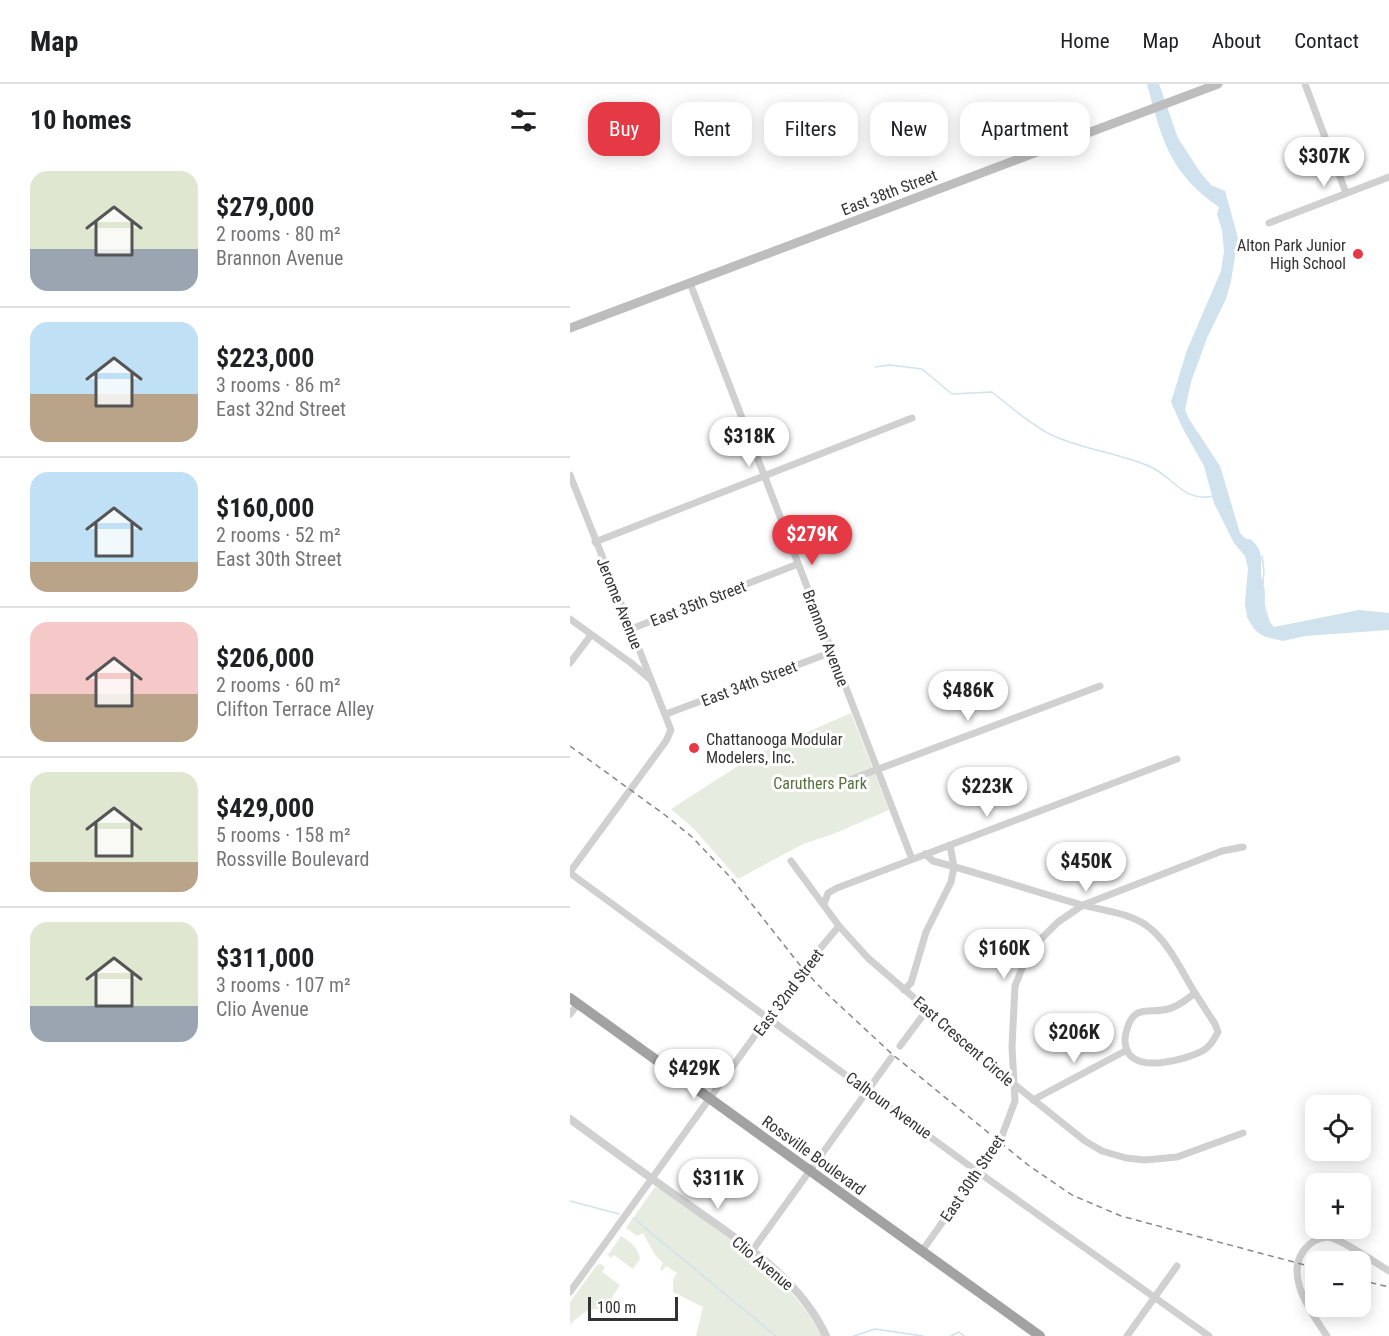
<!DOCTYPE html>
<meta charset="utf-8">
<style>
body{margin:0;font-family:"Roboto Condensed",sans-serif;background:#f2f2f2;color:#202124;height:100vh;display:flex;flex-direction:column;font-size:22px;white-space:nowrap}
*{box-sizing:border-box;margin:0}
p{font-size:20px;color:#757577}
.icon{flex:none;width:33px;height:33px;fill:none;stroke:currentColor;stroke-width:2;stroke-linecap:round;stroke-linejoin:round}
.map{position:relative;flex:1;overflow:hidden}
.panel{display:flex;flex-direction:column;background:#fff;width:570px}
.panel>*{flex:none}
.guide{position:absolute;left:18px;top:18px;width:570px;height:54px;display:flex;gap:12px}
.controls{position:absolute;left:735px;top:1011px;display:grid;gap:12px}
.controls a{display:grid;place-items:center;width:66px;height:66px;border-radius:12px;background:#fff;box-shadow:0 3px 15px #0003;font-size:30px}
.scale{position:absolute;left:18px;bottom:15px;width:90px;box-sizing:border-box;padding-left:6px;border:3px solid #333;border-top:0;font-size:16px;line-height:21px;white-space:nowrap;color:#333;-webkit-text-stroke:4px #fff;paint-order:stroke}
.price{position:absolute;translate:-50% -51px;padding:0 14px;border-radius:21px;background:#fff;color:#222;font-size:20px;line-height:39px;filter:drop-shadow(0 2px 3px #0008)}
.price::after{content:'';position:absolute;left:50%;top:36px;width:18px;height:14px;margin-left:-9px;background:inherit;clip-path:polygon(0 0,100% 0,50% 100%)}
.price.on{background:#e63946;color:#fff}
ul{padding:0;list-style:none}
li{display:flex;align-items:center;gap:18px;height:150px;padding:0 30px}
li+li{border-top:2px solid #e0e0e0}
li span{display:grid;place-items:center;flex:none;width:168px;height:120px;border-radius:18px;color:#555}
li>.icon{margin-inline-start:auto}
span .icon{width:72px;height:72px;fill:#fffc;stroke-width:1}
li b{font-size:26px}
h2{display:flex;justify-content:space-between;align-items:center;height:72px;padding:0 30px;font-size:26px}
.chip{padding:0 21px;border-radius:18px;background:#fff;box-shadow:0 3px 15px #0003;font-size:21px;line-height:54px}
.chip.on{background:#e63946;color:#fff}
header{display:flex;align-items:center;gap:36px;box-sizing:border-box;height:84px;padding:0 30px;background:#fff;border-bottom:2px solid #e0e0e0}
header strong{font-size:28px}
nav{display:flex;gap:33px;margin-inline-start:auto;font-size:21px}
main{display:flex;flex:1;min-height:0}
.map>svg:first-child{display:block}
.green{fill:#e6ecdf}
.water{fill:#cfe2ee}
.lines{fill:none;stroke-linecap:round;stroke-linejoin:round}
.stream{stroke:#cfe2ee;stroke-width:1.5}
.minor{stroke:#d0d0d0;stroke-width:7}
.tertiary{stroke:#d0d0d0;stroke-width:8}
.secondary{stroke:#bdbdbd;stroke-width:9}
.trunk{stroke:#a2a2a2;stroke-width:10}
.rail{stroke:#888;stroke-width:1.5;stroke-dasharray:6 4.5;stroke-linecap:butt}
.poi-dot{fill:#e63946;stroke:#fff;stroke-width:2}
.labels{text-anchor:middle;stroke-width:6;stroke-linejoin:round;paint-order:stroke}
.street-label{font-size:16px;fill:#333;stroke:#fff}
.poi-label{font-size:16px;fill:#333;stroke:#fff;text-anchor:end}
.park-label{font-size:16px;fill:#56703f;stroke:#fff}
</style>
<header>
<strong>Map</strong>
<nav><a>Home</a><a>Map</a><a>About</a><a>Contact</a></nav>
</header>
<main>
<section class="panel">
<h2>10 homes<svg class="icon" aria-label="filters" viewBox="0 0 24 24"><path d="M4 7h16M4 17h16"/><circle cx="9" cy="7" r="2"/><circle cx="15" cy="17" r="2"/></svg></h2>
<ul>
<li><span style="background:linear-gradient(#dfe7d0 65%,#9aa5b1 0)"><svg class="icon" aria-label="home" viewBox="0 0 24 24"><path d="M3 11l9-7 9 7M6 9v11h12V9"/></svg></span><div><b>$279,000</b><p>2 rooms · 80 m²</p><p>Brannon Avenue</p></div></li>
<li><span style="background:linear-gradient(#bfe0f5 60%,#b9a48a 0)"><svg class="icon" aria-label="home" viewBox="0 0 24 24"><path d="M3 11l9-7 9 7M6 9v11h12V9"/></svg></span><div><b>$223,000</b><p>3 rooms · 86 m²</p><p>East 32nd Street</p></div></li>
<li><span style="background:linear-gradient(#bfe0f5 75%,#b9a48a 0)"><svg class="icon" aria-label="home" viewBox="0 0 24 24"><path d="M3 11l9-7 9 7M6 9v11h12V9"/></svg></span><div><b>$160,000</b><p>2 rooms · 52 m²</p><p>East 30th Street</p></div></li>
<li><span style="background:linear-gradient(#f6c9c9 60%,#b9a48a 0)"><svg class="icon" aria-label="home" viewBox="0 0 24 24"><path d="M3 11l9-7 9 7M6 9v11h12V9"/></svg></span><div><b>$206,000</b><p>2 rooms · 60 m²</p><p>Clifton Terrace Alley</p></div></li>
<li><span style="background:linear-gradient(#dfe7d0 75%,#b9a48a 0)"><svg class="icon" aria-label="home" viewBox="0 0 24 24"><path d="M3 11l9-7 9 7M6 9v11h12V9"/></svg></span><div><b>$429,000</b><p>5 rooms · 158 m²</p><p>Rossville Boulevard</p></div></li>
<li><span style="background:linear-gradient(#dfe7d0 70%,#9aa5b1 0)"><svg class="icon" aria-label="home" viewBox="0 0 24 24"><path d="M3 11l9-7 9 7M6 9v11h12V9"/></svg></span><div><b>$311,000</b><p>3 rooms · 107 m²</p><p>Clio Avenue</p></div></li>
</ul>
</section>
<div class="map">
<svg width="819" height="1252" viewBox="0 0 819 1252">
<rect width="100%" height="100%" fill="#fff"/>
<g class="green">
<path d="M281 629 319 726 263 750 233 760 168 795 124 745 101 725 185 671Z"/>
<path d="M85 1103C101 1109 117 1124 131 1134 178 1168 224 1200 252 1252H126L133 1223 103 1208V1196L107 1189 96 1182 92 1187 90 1185 93 1179 85 1171 73 1149 67 1152 56 1144Z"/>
<path d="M51 1152C60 1158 68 1163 70 1175L63 1185 44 1171 41 1174 38 1171Z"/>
<path d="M30 1180 35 1183 32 1188 50 1201 34 1225C19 1223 10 1230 0 1241V1218L27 1181Z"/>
</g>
<path class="water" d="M577 0H589L608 54 630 88 641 101 655 107 668 154 661 197 656 215 637 254 621 298 615 326 619 335 650 382 670 449 676 455H680C693 465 691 474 691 489 691 494 693 498 694 503 696 520 690 528 704 543L789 526 819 529V546L735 552 713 557 696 553 690 550 684 545 677 533 675 519 678 484 675 472 664 459 644 419 634 382 612 343 601 318 617 266 651 187 654 167 652 146 647 130 649 123C599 88 592 56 577 0Z"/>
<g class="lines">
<g class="stream">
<path d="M305 283 320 281 352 285 382 310 422 308C441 323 468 347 491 355 519 366 551 370 579 382 604 393 613 419 644 412"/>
<path d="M692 472 694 486 693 500"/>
<path d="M694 505V520L699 538"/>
<path d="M0 1117 49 1130"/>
<path d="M63 1134 206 1252"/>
<path d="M284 1252 305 1245 353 1252"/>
<path d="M381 1252 389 1248 394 1252"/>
</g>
<g class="minor">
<path d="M735 0 776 109"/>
<path d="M699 139 819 93"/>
<path d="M120 199 342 775"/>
<path d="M0 391 101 646 96 657 0 788"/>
<path d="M25 458 342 334"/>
<path d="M0 535 61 579 80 595"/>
<path d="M61 545 228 480"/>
<path d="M0 579 21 551"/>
<path d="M96 630 262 568"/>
<path d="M274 698 530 602"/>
<path d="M355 770 363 777C413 790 462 807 512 821 535 827 563 829 581 845 600 861 612 888 625 909"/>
<path d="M221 777 269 842 298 874 445 1001 515 1057 532 1067 556 1074 575 1076 607 1073 673 1049"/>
<path d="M0 789 408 1088 639 1252"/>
<path d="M254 820 258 809 267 804 607 675"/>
<path d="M334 906 341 899 356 848 381 798 384 783 380 761"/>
<path d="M625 909 645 940 648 948C644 955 641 962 634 966 617 976 562 991 556 963 554 957 555 951 557 945 564 920 579 930 598 925 608 923 617 915 625 909Z"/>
<path d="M0 930 8 920"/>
<path d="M330 962 357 926"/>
<path d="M463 1016 557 966"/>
<path d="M182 1167 321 974"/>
<path d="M352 1167 430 1057 445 1017 442 963 445 902 459 867 488 838 513 821 652 767 673 763"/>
<path d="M0 1208 233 885 269 842"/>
<path d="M557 1252 607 1182"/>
<path d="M757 1252C741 1228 709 1186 740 1160 745 1155 755 1152 762 1154 774 1157 806 1179 819 1187"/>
</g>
<path class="tertiary" d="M0 1035C38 1063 76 1091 115 1118 167 1156 228 1191 256 1252"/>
<path class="secondary" d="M0 244 648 0"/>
<path class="trunk" d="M0 914 470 1252"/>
<g class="rail">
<path d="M0 662 95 731 122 753 162 795 233 885 253 906 322 970 458 1081 502 1111 551 1132 746 1184"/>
<path d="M790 1196 819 1203"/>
</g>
</g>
<g class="poi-dot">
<circle cx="788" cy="170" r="6"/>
<circle cx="124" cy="664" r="6"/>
</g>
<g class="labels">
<g class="street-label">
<text transform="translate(319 108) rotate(-21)" y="6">East 38th Street</text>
<text transform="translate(50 519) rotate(68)" y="6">Jerome Avenue</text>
<text transform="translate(128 519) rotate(-21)" y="6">East 35th Street</text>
<text transform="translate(256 554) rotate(69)" y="6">Brannon Avenue</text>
<text transform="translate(179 599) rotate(-21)" y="6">East 34th Street</text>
<text transform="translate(218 908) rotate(-53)" y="6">East 32nd Street</text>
<text transform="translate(394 957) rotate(41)" y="6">East Crescent Circle</text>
<text transform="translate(319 1021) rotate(36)" y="6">Calhoun Avenue</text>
<text transform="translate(244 1071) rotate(36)" y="6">Rossville Boulevard</text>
<text transform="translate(402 1094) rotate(-56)" y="6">East 30th Street</text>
<text transform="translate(193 1179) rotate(40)" y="6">Clio Avenue</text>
</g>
<g class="poi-label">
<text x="776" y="167">Alton Park Junior<tspan x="776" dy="18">High School</tspan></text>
<text x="136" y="661" text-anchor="start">Chattanooga Modular<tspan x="136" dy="18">Modelers, Inc.</tspan></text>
</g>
<g class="park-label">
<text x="250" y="705">Caruthers Park</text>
</g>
</g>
</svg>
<div class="controls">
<a><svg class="icon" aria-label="locate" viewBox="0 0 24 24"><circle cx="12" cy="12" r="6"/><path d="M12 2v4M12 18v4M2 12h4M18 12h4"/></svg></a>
<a>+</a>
<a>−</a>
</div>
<div class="scale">100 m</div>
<b class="price" style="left:754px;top:104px">$307K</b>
<b class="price" style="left:179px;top:384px">$318K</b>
<b class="price on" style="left:242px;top:482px">$279K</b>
<b class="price" style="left:398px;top:638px">$486K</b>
<b class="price" style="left:417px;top:734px">$223K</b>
<b class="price" style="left:516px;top:809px">$450K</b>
<b class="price" style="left:434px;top:896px">$160K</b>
<b class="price" style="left:504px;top:980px">$206K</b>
<b class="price" style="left:124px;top:1016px">$429K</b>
<b class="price" style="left:148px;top:1126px">$311K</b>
<div class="guide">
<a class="chip on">Buy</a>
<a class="chip">Rent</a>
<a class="chip">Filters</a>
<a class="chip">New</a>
<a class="chip">Apartment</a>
</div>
</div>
</main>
